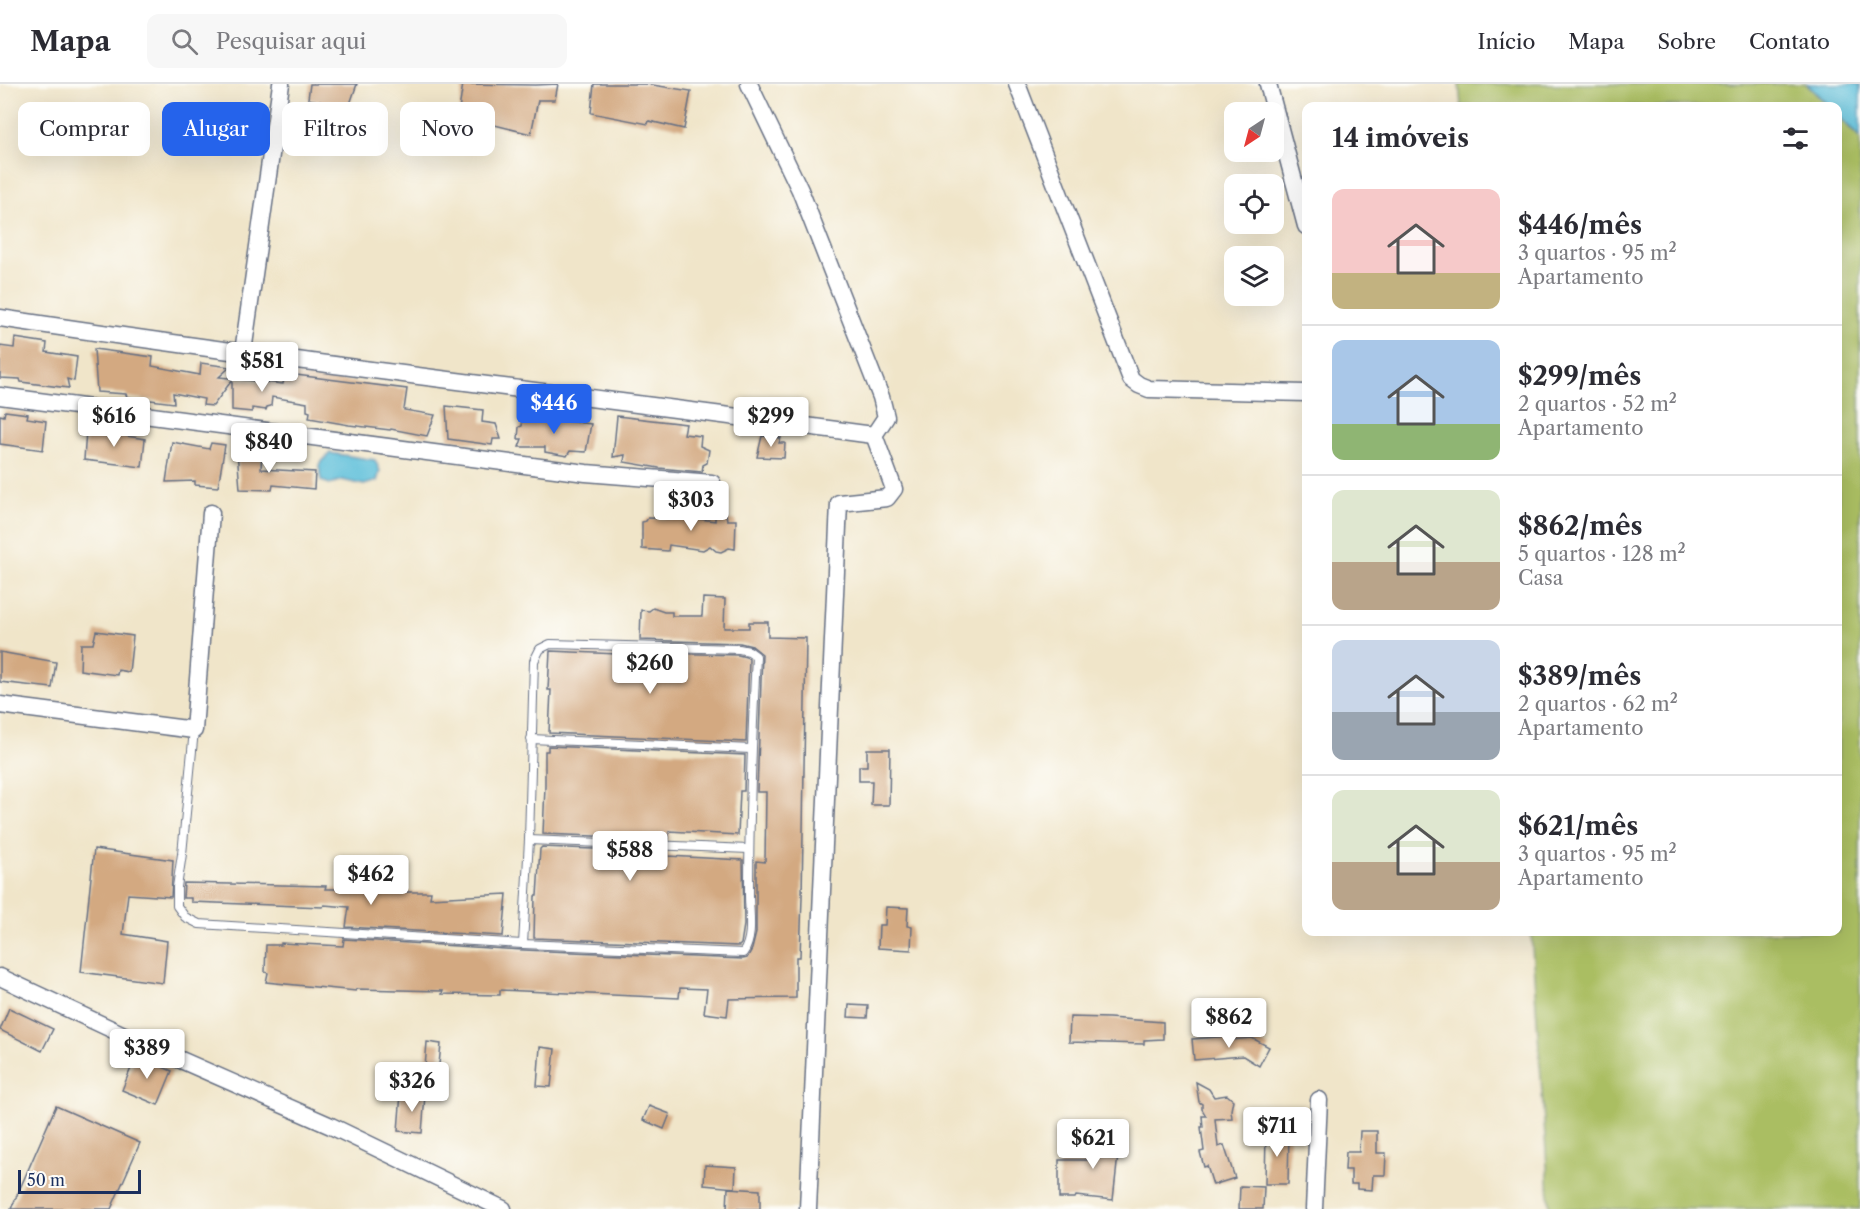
<!DOCTYPE html>
<html lang="pt">
<meta charset="utf-8">
<style>
body{margin:0;font-family:"Libre Caslon Text",serif;background:#f7f7f7;color:#2b2b33;height:100vh;display:flex;flex-direction:column;font-size:22px;white-space:nowrap}
*{box-sizing:border-box;margin:0}
p{font-size:20px;color:#7c7c81}
.icon{flex:none;width:33px;height:33px;fill:none;stroke:currentColor;stroke-width:2;stroke-linecap:round;stroke-linejoin:round}
.map{position:relative;flex:1;overflow:hidden}
.panel{position:absolute;left:1302px;top:18px;width:540px;height:834px;display:flex;flex-direction:column;background:#fff;border-radius:12px;box-shadow:0 6px 24px #0002}
.panel>*{flex:none}
.hud{position:absolute;left:18px;top:18px;width:570px;height:54px;display:flex;gap:12px}
.needle{width:39px;rotate:216deg}
.tools{position:absolute;left:1224px;top:18px;display:grid;gap:12px}
.tools a{display:grid;place-items:center;width:60px;height:60px;border-radius:12px;background:#fff;box-shadow:0 6px 24px #0002;font-size:30px}
.scale{position:absolute;left:18px;bottom:15px;width:123px;box-sizing:border-box;padding-left:6px;border:3px solid #1b2f5e;border-top:0;font-size:16px;line-height:21px;white-space:nowrap;color:#1b2f5e;-webkit-text-stroke:4px #fdfcf7;paint-order:stroke}
.price{position:absolute;translate:-50% -51px;padding:0 14px;border-radius:6px;background:#fff;color:#222;font-size:20px;line-height:39px;filter:drop-shadow(0 2px 3px #0008)}
.price::after{content:'';position:absolute;left:50%;top:36px;width:18px;height:14px;margin-left:-9px;background:inherit;clip-path:polygon(0 0,100% 0,50% 100%)}
.price.active{background:#2563eb;color:#fff}
ul{padding:0;list-style:none}
li{display:flex;align-items:center;gap:18px;height:150px;padding:0 30px}
li+li{border-top:2px solid #e1e1e2}
li span{display:grid;place-items:center;flex:none;width:168px;height:120px;border-radius:12px;color:#555}
li>.icon{margin-inline-start:auto}
span .icon{width:72px;height:72px;fill:#fffc;stroke-width:1}
li b{font-size:26px}
h2{display:flex;justify-content:space-between;align-items:center;height:72px;padding:0 30px;font-size:26px}
.tag{padding:0 21px;border-radius:12px;background:#fff;box-shadow:0 6px 24px #0002;font-size:21px;line-height:54px}
.tag.active{background:#2563eb;color:#fff}
header{display:flex;align-items:center;gap:36px;box-sizing:border-box;height:84px;padding:0 30px;background:#fff;border-bottom:2px solid #e1e1e2}
header strong{font-size:28px}
nav{display:flex;gap:33px;margin-inline-start:auto;font-size:21px}
.search{width:420px;height:54px;background:#f7f7f7;display:flex;align-items:center;gap:15px;box-sizing:border-box;padding:0 21px;border-radius:12px;color:#7c7c81;font-size:22px}
.map>svg:first-child{display:block}
.green{fill:#aabe62;stroke:#627660;stroke-width:1.5}
.water{fill:#5abed9;stroke:#3a769c;stroke-width:1.5}
.building{fill:#d3a981}
.lines{fill:none;stroke-linecap:round;stroke-linejoin:round}
.lane-casing{stroke:#666f83;stroke-width:10}
.street-casing{stroke:#666f83;stroke-width:19}
.lane{stroke:#fff;stroke-width:8}
.street{stroke:#fff;stroke-width:16}
</style>
<header>
<strong>Mapa</strong>
<div class="search"><svg class="icon" aria-label="search" viewBox="0 0 24 24"><circle cx="10" cy="10" r="6"/><path d="M15 15l6 6"/></svg>Pesquisar aqui</div>
<nav><a>Início</a><a>Mapa</a><a>Sobre</a><a>Contato</a></nav>
</header>
<div class="map">
<svg width="1860" height="1125" viewBox="0 0 1860 1125">
<rect width="100%" height="100%" fill="#fdfcf7"/>
<filter id="ink" filterUnits="userSpaceOnUse"><feTurbulence type="fractalNoise" baseFrequency=".0167" numOctaves="2"/><feDisplacementMap in="SourceGraphic" scale="12" xChannelSelector="R" yChannelSelector="G"/><feConvolveMatrix kernelMatrix="1 2 1 2 8 2 1 2 1" color-interpolation-filters="sRGB"/></filter>
<filter id="wash" filterUnits="userSpaceOnUse"><feTurbulence type="fractalNoise" baseFrequency=".008" numOctaves="4" result="noise"/><feDisplacementMap in="SourceGraphic" scale="24" xChannelSelector="R" yChannelSelector="G"/><feGaussianBlur stdDeviation="1.35" result="paint"/><feColorMatrix in="noise" values="0 0 0 0 0 0 0 0 0 0 0 0 0 0 0 0 0 1.4 0 .05"/><feComposite in="paint" operator="in"/></filter>
<g filter="url(#wash)">
<rect width="100%" height="100%" fill="#f0e5c9"/>
<g class="green">
<path d="M1459 0H1806L1828 22H1461Z"/>
<path d="M1838 32 1860 55V1125H1550L1531 848H1838Z"/>
</g>
<g class="water">
<path d="M1807 0H1860V54L1838 31V22H1829Z"/>
<path d="M330 369 375 376 380 387 377 397 364 401 342 396 330 400 321 397 319 381Z"/>
</g>
<g id="blocks">
<g class="building">
<path d="M310 0H357L349 23 308 15Z"/>
<path d="M463 0 536 1 558 0 555 16H538L531 50 458 32Z"/>
<path d="M594 0H646L691 7 684 45 649 37 648 40 591 29Z"/>
<path d="M15 254 47 259 46 268 77 273 74 297 67 295 69 304 21 298 20 295 0 294V262L14 264Z"/>
<path d="M94 265 153 273 152 282 200 291 201 279 230 283 219 293 283 300 285 291H296L407 305 404 326 435 331 427 352 391 345 390 346 349 341 309 334 310 328 307 327V319L272 313 271 322 267 323 266 326 252 324V328L232 326V296L213 322 203 321 204 315 173 309 174 319 127 313 126 310 97 308Z"/>
<path d="M446 322 483 326 482 338 496 340 501 355H493L492 361 448 355Z"/>
<path d="M5 327 28 330 27 334 46 337 43 366 0 360V331L4 332Z"/>
<path d="M523 332 591 340 586 368 570 367 567 372 545 368V363H519L522 355H518L519 343 522 342Z"/>
<path d="M617 332 686 340 684 350 701 352 700 362 709 366 707 379 703 381 702 388 659 384 624 378 625 371 613 373Z"/>
<path d="M104 345 127 347 126 352 145 355 142 383 84 376 86 346 104 349Z"/>
<path d="M762 352 781 354 779 359H785L784 374 757 373Z"/>
<path d="M172 358 209 365 211 359 225 361 218 403 195 401V397L166 398Z"/>
<path d="M262 366 261 385 315 388 314 405 273 401 272 406 240 405 237 367Z"/>
<path d="M722 407 727 436H736L735 465 729 464 721 468 716 467 710 462 703 466 669 461 668 467 642 465V438L646 437 648 434 691 435 692 434 715 437V409Z"/>
<path d="M703 514 725 515 724 544H749V538H768V553L806 554 802 813 800 873H796V914L729 915 727 932 704 929 707 905 680 904 679 914 500 906V911L442 910 443 907 356 905V907L266 898 268 889 265 888 266 861H281V859L343 862 344 855 523 866 743 875 747 874 752 865 756 849V777L765 778 766 708H757L762 570 752 562 740 559 640 556 641 526 649 527 653 524 664 528H672V532H702Z"/>
<path d="M96 547 133 552 129 588 118 586 117 591 80 586 81 560H93Z"/>
<path d="M550 567 618 570V568L738 571 746 573 749 575 746 658 549 649 551 606H548Z"/>
<path d="M0 568 56 578 52 604 0 598Z"/>
<path d="M548 662 745 671 744 707H740L738 751 669 747V755L543 750 545 702V667H548Z"/>
<path d="M867 665H890L889 721H871L872 697H859V682H867Z"/>
<path d="M542 763 668 768V772L743 776 744 841 741 860 739 862 534 854 535 812H537L540 765Z"/>
<path d="M94 765 173 776 171 813 128 810 123 850 167 857 163 899 81 888Z"/>
<path d="M184 799 326 802 325 805H362V808H431L430 814 507 810 503 852 346 843 349 823 324 821 323 823 191 818V814H183Z"/>
<path d="M886 823 908 824 907 842 912 843 911 866 878 864 879 841H885Z"/>
<path d="M849 921 868 922 867 934 848 933Z"/>
<path d="M9 924 53 945 42 967 0 946Z"/>
<path d="M1070 933 1109 934 1163 938V955L1144 956V960L1069 958Z"/>
<path d="M1230 952 1231 956 1252 954 1269 963 1259 982 1243 972 1194 976 1192 955Z"/>
<path d="M427 958 441 960 436 1011 423 1010Z"/>
<path d="M540 963 555 965 551 1003 537 1002Z"/>
<path d="M136 972 172 987 158 1021 122 1006Z"/>
<path d="M1196 998 1209 1005 1214 1013 1227 1011 1233 1016 1231 1026 1232 1034 1215 1035 1218 1063 1224 1061 1235 1094 1213 1101 1207 1082 1204 1083 1200 1068 1204 1067 1201 1043H1203L1202 1032H1206L1202 1025V1020L1199 1018Z"/>
<path d="M401 1009 425 1011 422 1049 398 1047Z"/>
<path d="M56 1022 140 1059 111 1125H11Z"/>
<path d="M649 1022 670 1030 664 1045 643 1036Z"/>
<path d="M1360 1047H1377V1069H1386L1385 1091H1373L1372 1106 1357 1105V1100H1351V1086H1345L1346 1068H1359Z"/>
<path d="M1093 1049 1124 1050V1071H1118L1113 1116 1076 1112 1075 1114H1059V1076H1093Z"/>
<path d="M1266 1049H1289L1288 1100H1265Z"/>
<path d="M705 1081 736 1083 735 1104 704 1101Z"/>
<path d="M1240 1102 1264 1103 1263 1125H1239Z"/>
<path d="M728 1104 760 1106V1125H727Z"/>
</g>
</g>
</g>
<g filter="url(#ink)">
<use href="#blocks" fill-opacity="0" stroke="#666f83" stroke-width="1.5"/>
<g class="lines">
<g class="lane-casing">
<g id="lane">
<path d="M550 560 739 565 749 567 756 572C752 652 749 731 749 811 749 829 754 854 743 869L523 860 529 756 534 577 540 565Z"/>
<path d="M194 646 182 770 177 803V822L185 833 199 840 523 860"/>
<path d="M531 655 751 665"/>
<path d="M529 756 749 765"/>
</g>
</g>
<g class="street-casing">
<g id="street">
<path d="M749 0 800 106 881 313 886 333 874 351 894 405 887 414 839 419 808 1125"/>
<path d="M1017 0 1131 295 1139 301 1149 305 1306 309"/>
<path d="M1268 0 1306 142"/>
<path d="M0 234C291 278 583 312 874 351"/>
<path d="M243 268 281 0"/>
<path d="M0 312 586 389 712 399"/>
<path d="M0 621 194 646 211 429"/>
<path d="M0 893 124 951 331 1042 503 1125"/>
<path d="M1314 1125 1319 1016"/>
</g>
</g>
<use href="#lane" class="lane"/>
<use href="#street" class="street"/>
</g>
</g>
</svg>
<div class="tools">
<a><svg class="needle" viewBox="-14 -14 28 28"><path d="M0-13l5 13h-10z" fill="#e53935"/><path d="M0 13l5-13h-10z" fill="#7c7c81"/></svg></a>
<a><svg class="icon" aria-label="locate" viewBox="0 0 24 24"><circle cx="12" cy="12" r="6"/><path d="M12 2v4M12 18v4M2 12h4M18 12h4"/></svg></a>
<a><svg class="icon" aria-label="layers" viewBox="0 0 24 24"><path d="M12 4l9 5-9 5-9-5zM3 14l9 5 9-5"/></svg></a>
</div>
<div class="scale">50 m</div>
<b class="price" style="left:262px;top:309px">$581</b>
<b class="price active" style="left:554px;top:351px">$446</b>
<b class="price" style="left:114px;top:364px">$616</b>
<b class="price" style="left:771px;top:364px">$299</b>
<b class="price" style="left:269px;top:390px">$840</b>
<b class="price" style="left:691px;top:448px">$303</b>
<b class="price" style="left:650px;top:611px">$260</b>
<b class="price" style="left:630px;top:798px">$588</b>
<b class="price" style="left:371px;top:822px">$462</b>
<b class="price" style="left:1229px;top:965px">$862</b>
<b class="price" style="left:147px;top:996px">$389</b>
<b class="price" style="left:412px;top:1029px">$326</b>
<b class="price" style="left:1277px;top:1074px">$711</b>
<b class="price" style="left:1093px;top:1086px">$621</b>
<div class="hud">
<a class="tag">Comprar</a>
<a class="tag active">Alugar</a>
<a class="tag">Filtros</a>
<a class="tag">Novo</a>
</div>
<section class="panel">
<h2>14 imóveis<svg class="icon" aria-label="filters" viewBox="0 0 24 24"><path d="M4 7h16M4 17h16"/><circle cx="9" cy="7" r="2"/><circle cx="15" cy="17" r="2"/></svg></h2>
<ul>
<li><span style="background:linear-gradient(#f6c9c9 70%,#c2b280 0)"><svg class="icon" aria-label="home" viewBox="0 0 24 24"><path d="M3 11l9-7 9 7M6 9v11h12V9"/></svg></span><div><b>$446/mês</b><p>3 quartos · 95 m²</p><p>Apartamento</p></div></li>
<li><span style="background:linear-gradient(#a9c7e8 70%,#8fb573 0)"><svg class="icon" aria-label="home" viewBox="0 0 24 24"><path d="M3 11l9-7 9 7M6 9v11h12V9"/></svg></span><div><b>$299/mês</b><p>2 quartos · 52 m²</p><p>Apartamento</p></div></li>
<li><span style="background:linear-gradient(#dfe7d0 60%,#b9a48a 0)"><svg class="icon" aria-label="home" viewBox="0 0 24 24"><path d="M3 11l9-7 9 7M6 9v11h12V9"/></svg></span><div><b>$862/mês</b><p>5 quartos · 128 m²</p><p>Casa</p></div></li>
<li><span style="background:linear-gradient(#c9d6e8 60%,#9aa5b1 0)"><svg class="icon" aria-label="home" viewBox="0 0 24 24"><path d="M3 11l9-7 9 7M6 9v11h12V9"/></svg></span><div><b>$389/mês</b><p>2 quartos · 62 m²</p><p>Apartamento</p></div></li>
<li><span style="background:linear-gradient(#dfe7d0 60%,#b9a48a 0)"><svg class="icon" aria-label="home" viewBox="0 0 24 24"><path d="M3 11l9-7 9 7M6 9v11h12V9"/></svg></span><div><b>$621/mês</b><p>3 quartos · 95 m²</p><p>Apartamento</p></div></li>
</ul>
</section>
</div>
